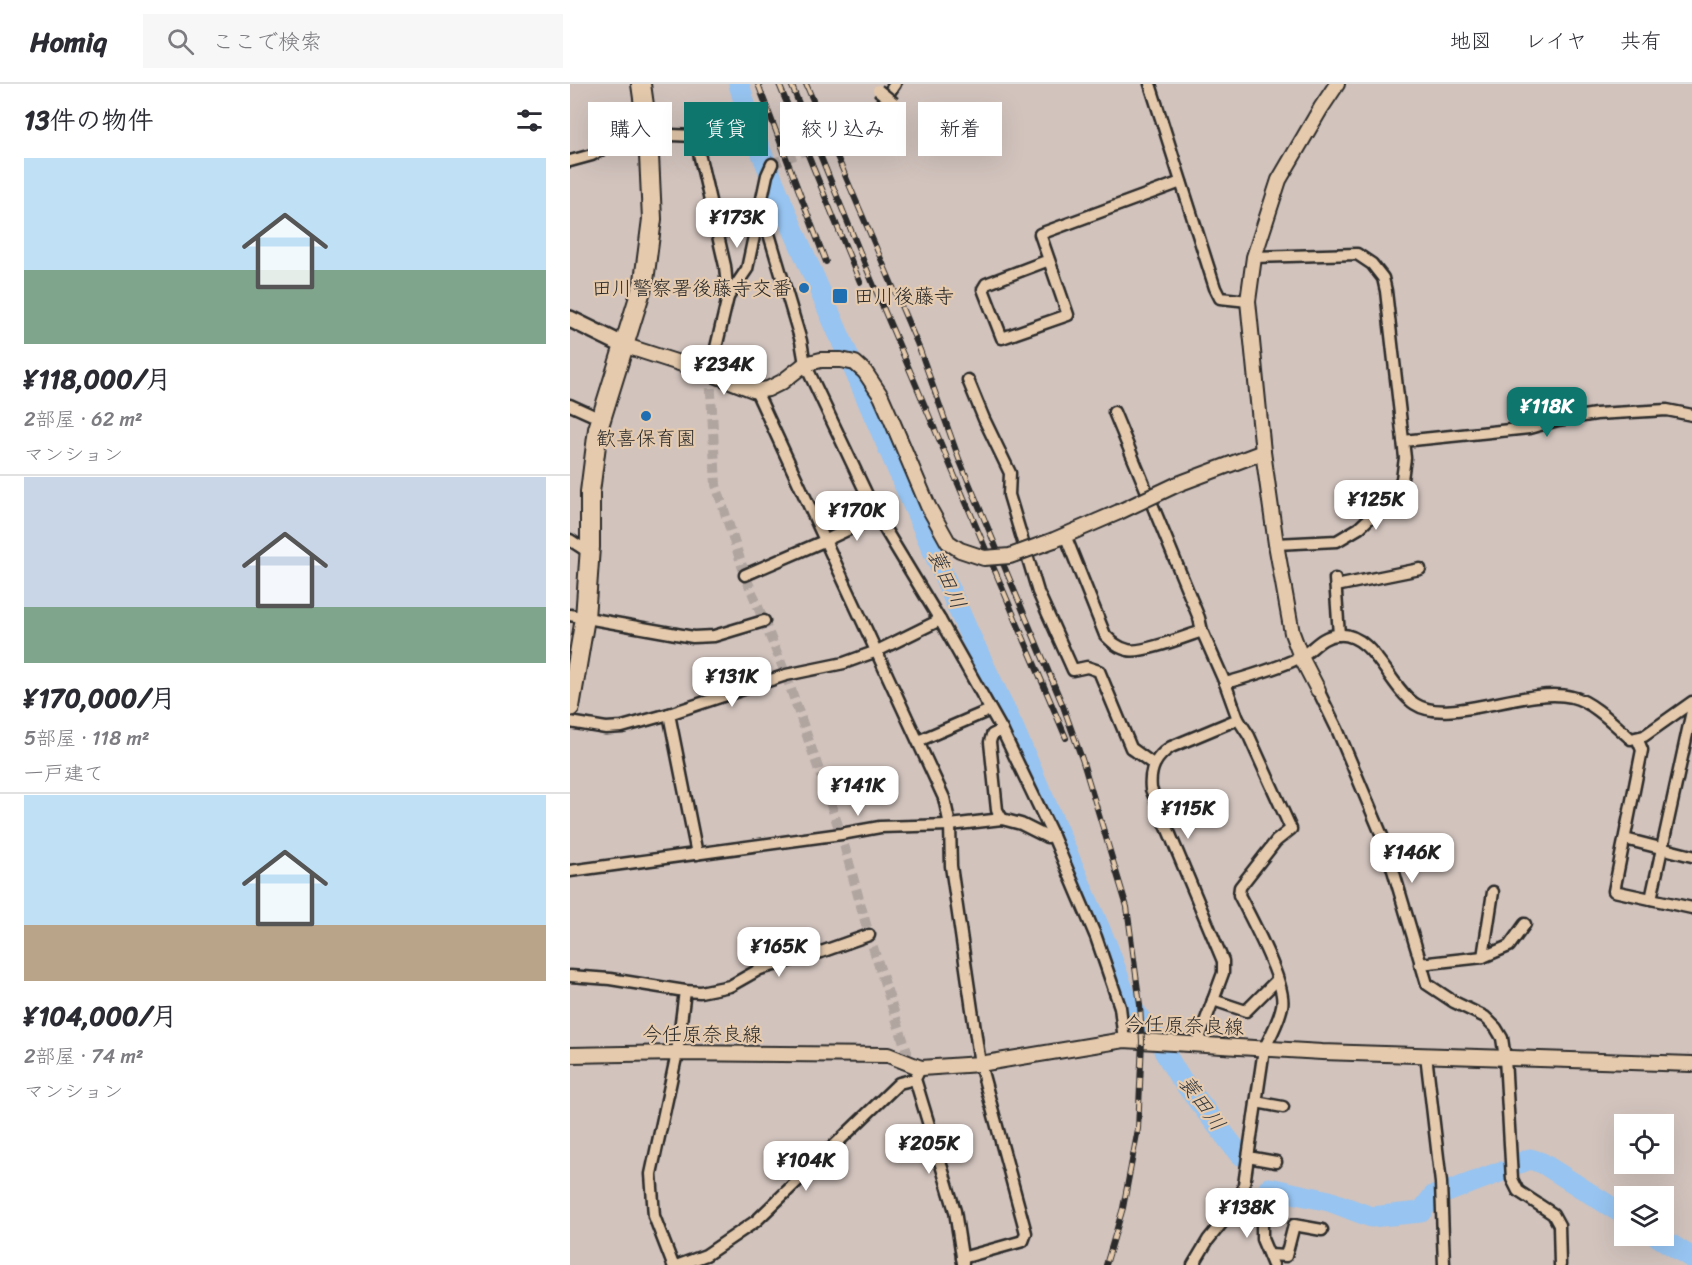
<!DOCTYPE html>
<html lang="ja">
<meta charset="utf-8">
<style>
body{margin:0;font-family:Sriracha,"Klee One",sans-serif;background:#f7f7f7;color:#2b2b33;height:100vh;display:flex;flex-direction:column;font-size:22px;white-space:nowrap}
*{box-sizing:border-box;margin:0}
p{font-size:20px;color:#7c7c81}
.icon{flex:none;width:33px;height:33px;fill:none;stroke:currentColor;stroke-width:2;stroke-linecap:round;stroke-linejoin:round}
.map{position:relative;flex:1;overflow:hidden}
.details{display:flex;flex-direction:column;background:#fff;width:570px}
.details>*{flex:none}
.banner{position:absolute;left:18px;top:18px;width:570px;height:54px;display:flex;gap:12px}
.controls{position:absolute;left:1044px;top:1030px;display:grid;gap:12px}
.controls a{display:grid;place-items:center;width:60px;height:60px;border-radius:0px;background:#fff;box-shadow:0 6px 24px #0002;font-size:30px}
.price{position:absolute;translate:-50% -51px;padding:0 14px;border-radius:12px;background:#fff;color:#222;font-size:20px;line-height:39px;filter:drop-shadow(0 2px 3px #0008)}
.price::after{content:'';position:absolute;left:50%;top:36px;width:18px;height:14px;margin-left:-9px;background:inherit;clip-path:polygon(0 0,100% 0,50% 100%)}
.price.current{background:#0f766e;color:#fff}
ul{padding:0;list-style:none}
li{display:grid;align-content:center;gap:12px;height:318px;padding:0 24px}
li+li{border-top:2px solid #e1e1e2}
li span{display:grid;place-items:center;height:186px;border-radius:0px;color:#555}
li>.icon{margin-inline-start:auto}
span .icon{width:108px;height:108px;fill:#fffc;stroke-width:1}
li b{font-size:26px}
h2{display:flex;justify-content:space-between;align-items:center;height:72px;padding:0 24px;font-size:26px}
.tag{padding:0 21px;border-radius:0px;background:#fff;box-shadow:0 6px 24px #0002;font-size:21px;line-height:54px}
.tag.current{background:#0f766e;color:#fff}
header{display:flex;align-items:center;gap:36px;box-sizing:border-box;height:84px;padding:0 30px;background:#fff;border-bottom:2px solid #e1e1e2}
header strong{font-size:28px}
nav{display:flex;gap:33px;margin-inline-start:auto;font-size:21px}
.search{width:420px;height:54px;background:#f7f7f7;display:flex;align-items:center;gap:15px;box-sizing:border-box;padding:0 21px;border-radius:0px;color:#7c7c81;font-size:22px}
main{display:flex;flex:1;min-height:0}
.map>svg:first-child{display:block}
.lines{fill:none;stroke-linecap:round;stroke-linejoin:round}
.river{stroke:#97c4f1;stroke-width:21}
.street-tunnel{stroke:#b1a5a0;stroke-width:10;stroke-dasharray:10 5;stroke-linecap:butt}
.street-casing{stroke:#2b2b2b;stroke-width:15}
.secondary-casing{stroke:#2b2b2b;stroke-width:18}
.primary-casing{stroke:#2b2b2b;stroke-width:20}
.highway-casing{stroke:#2b2b2b;stroke-width:22}
.street{stroke:#e5caad;stroke-width:10}
.secondary{stroke:#e5caad;stroke-width:14}
.primary{stroke:#e5caad;stroke-width:15}
.highway{stroke:#e5caad;stroke-width:18}
.rail-casing{stroke:#2b2b2b;stroke-width:6}
.rail{stroke:#e5caad;stroke-width:4;stroke-dasharray:11;stroke-linecap:butt}
.street-bridge-casing{stroke:#2b2b2b;stroke-width:15;stroke-linecap:butt}
.secondary-bridge-casing{stroke:#2b2b2b;stroke-width:18;stroke-linecap:butt}
.street-bridge{stroke:#e5caad;stroke-width:10}
.secondary-bridge{stroke:#e5caad;stroke-width:14}
.poi-dot{fill:#1f6fb2;stroke:#e5caad;stroke-width:2}
.labels{text-anchor:middle;stroke-width:4.5;stroke-linejoin:round;paint-order:stroke}
.poi-label{font-size:20px;fill:#2b2b2b;stroke:#e5caad;text-anchor:end}
.street-label{font-size:20px;fill:#2b2b2b;stroke:#e5caad}
.water-label{font-size:21px;font-style:italic;fill:#363a3f;stroke:#e5caad}
</style>
<header>
<strong>Homiq</strong>
<div class="search"><svg class="icon" aria-label="search" viewBox="0 0 24 24"><circle cx="10" cy="10" r="6"/><path d="M15 15l6 6"/></svg>ここで検索</div>
<nav><a>地図</a><a>レイヤ</a><a>共有</a></nav>
</header>
<main>
<section class="details">
<h2>13件の物件<svg class="icon" aria-label="filters" viewBox="0 0 24 24"><path d="M4 7h16M4 17h16"/><circle cx="9" cy="7" r="2"/><circle cx="15" cy="17" r="2"/></svg></h2>
<ul>
<li><span style="background:linear-gradient(#bfe0f5 60%,#7fa58c 0)"><svg class="icon" aria-label="home" viewBox="0 0 24 24"><path d="M3 11l9-7 9 7M6 9v11h12V9"/></svg></span><div><b>¥118,000/月</b><p>2部屋 · 62 m²</p><p>マンション</p></div></li>
<li><span style="background:linear-gradient(#c9d6e8 70%,#7fa58c 0)"><svg class="icon" aria-label="home" viewBox="0 0 24 24"><path d="M3 11l9-7 9 7M6 9v11h12V9"/></svg></span><div><b>¥170,000/月</b><p>5部屋 · 118 m²</p><p>一戸建て</p></div></li>
<li><span style="background:linear-gradient(#bfe0f5 70%,#b9a48a 0)"><svg class="icon" aria-label="home" viewBox="0 0 24 24"><path d="M3 11l9-7 9 7M6 9v11h12V9"/></svg></span><div><b>¥104,000/月</b><p>2部屋 · 74 m²</p><p>マンション</p></div></li>
</ul>
</section>
<div class="map">
<svg width="1122" height="1181" viewBox="0 0 1122 1181">
<rect width="100%" height="100%" fill="#d2c3bd"/>
<filter id="ink" filterUnits="userSpaceOnUse"><feTurbulence type="fractalNoise" baseFrequency=".0167" numOctaves="2"/><feDisplacementMap in="SourceGraphic" scale="12" xChannelSelector="R" yChannelSelector="G"/><feConvolveMatrix kernelMatrix="1 2 1 2 8 2 1 2 1" color-interpolation-filters="sRGB"/></filter>
<g filter="url(#ink)">
<g class="lines">
<g class="river">
<path d="M169 0 183 48 220 138 397 545 443 643 537 862 558 919 583 950"/>
<path d="M594 967 608 991 670 1071"/>
<path d="M950 1079 960 1075 972 1079 1054 1131"/>
<path d="M699 1104 759 1117 801 1133 851 1128 863 1112"/>
<path d="M877 1108 930 1088"/>
<path d="M1087 1152 1122 1174"/>
</g>
<g class="street-tunnel">
<path d="M202 80 291 44"/>
<path d="M140 289 146 401 175 491 216 591 271 750 299 851 337 968 335 976"/>
</g>
<g class="street-casing">
<g id="street">
<path d="M580 0 645 204 650 214 678 217"/>
<path d="M291 44 300 36 325 0"/>
<path d="M0 77 22 71 49 56 78 50 125 52 155 182 158 213 140 289"/>
<path d="M191 123 231 257 235 280 307 432 370 536 432 646 483 752 526 853 550 923 554 956"/>
<path d="M684 173 787 170 802 180 813 194 816 207 835 374 832 395 824 411 789 444 767 457 706 460"/>
<path d="M479 176 416 200 413 205 432 254 498 231 470 150 611 98"/>
<path d="M158 213 177 185 197 91 202 80"/>
<path d="M398 296 414 335 440 389 439 411 468 508 503 586 517 583 529 587 561 664 583 680"/>
<path d="M186 307 374 714 380 741 381 782 410 980 456 1149 453 1157 392 1174"/>
<path d="M0 321 31 335"/>
<path d="M544 328 629 534 632 547"/>
<path d="M833 357 959 344 988 336 1026 330 1097 326 1122 331"/>
<path d="M495 451 535 551C542 558 548 564 558 566 571 570 617 552 632 547L655 599 668 635 601 663C585 673 579 686 581 705L653 877V889L627 960"/>
<path d="M0 456 20 469"/>
<path d="M175 491 254 457 307 432"/>
<path d="M765 495 769 551"/>
<path d="M766 502 850 485"/>
<path d="M0 531 123 553 144 552 194 537"/>
<path d="M655 599C671 595 720 580 732 572 744 564 752 552 767 551 803 547 819 603 845 620 878 642 957 602 1002 613 1022 617 1046 642 1061 655L1074 652 1122 618"/>
<path d="M748 606 767 645 815 759 857 900 884 918 915 933 926 944 932 954 935 974 942 1095 948 1107 983 1130 989 1141 990 1181"/>
<path d="M99 630 127 770"/>
<path d="M0 638 36 644 52 643 99 630 216 591 274 579 307 567 370 536"/>
<path d="M1067 654 1072 666 1044 807 1122 824"/>
<path d="M348 657 420 626"/>
<path d="M432 735 427 726 420 658 422 651 432 646"/>
<path d="M1055 755 1122 772"/>
<path d="M0 787 271 750 310 743 380 741 432 735 451 740 477 753 483 752"/>
<path d="M1081 815 1122 627"/>
<path d="M913 873 923 808"/>
<path d="M850 880 913 873 939 862 955 840"/>
<path d="M0 892 40 895 115 907 130 908 160 902 190 885 251 868 299 851"/>
<path d="M643 916 676 927 707 896"/>
<path d="M856 971 871 1099 874 1181"/>
<path d="M348 989 345 995 385 1127 393 1179"/>
<path d="M686 1018 713 1023"/>
<path d="M678 1073 706 1078"/>
<path d="M672 1114 686 1123 692 1140V1155L703 1181"/>
<path d="M699 1171 716 1172 724 1141 752 1146"/>
<path d="M103 1181 84 1132 81 1090 107 969 115 907"/>
<path d="M109 1181 136 1171 186 1137 329 999 345 995"/>
<path d="M623 1181 638 1156 672 1114 694 965C701 952 709 937 712 922 717 901 680 832 669 811L670 803 706 757 721 745 679 652 668 635"/>
</g>
</g>
<g class="secondary-casing">
<g id="secondary">
<path d="M53 261 140 289 186 307 198 305 212 298 235 280 251 276H271L285 279 295 288 311 312 322 337"/>
<path d="M608 400 693 368"/>
<path d="M484 456 549 428"/>
<path d="M748 606 731 573 722 549 706 460 693 368 678 217 684 173 709 96 751 24 767 0"/>
<path d="M0 971 107 969 318 971 351 984 410 980 554 956 752 968 1122 980"/>
</g>
</g>
<g class="primary-casing">
<path id="primary" d="M0 235 53 261"/>
</g>
<g class="highway-casing">
<path id="highway" d="M0 623 15 534 20 463V408L28 345 74 197 82 135 78 50 71 0"/>
</g>
<use href="#street" class="street"/>
<use href="#secondary" class="secondary"/>
<use href="#primary" class="primary"/>
<use href="#highway" class="highway"/>
<g class="rail-casing">
<g id="rail">
<path d="M188 0 256 178"/>
<path d="M209 0 290 198"/>
<path d="M221 0 301 195 496 654"/>
<path d="M236 0 350 266 389 375 493 622 512 675 557 823 570 921 572 957 568 1045 553 1124 536 1181"/>
</g>
</g>
<use href="#rail" class="rail"/>
<g class="street-bridge-casing">
<path id="street-bridge" d="M308 6 324 19"/>
</g>
<g class="secondary-bridge-casing">
<g id="secondary-bridge">
<path d="M322 337 358 422 378 458 390 466 414 474 440 472 484 456"/>
<path d="M549 428 608 400"/>
</g>
</g>
<use href="#street-bridge" class="street-bridge"/>
<use href="#secondary-bridge" class="secondary-bridge"/>
</g>
</g>
<g class="poi-dot">
<circle cx="234" cy="204" r="6"/>
<rect x="262" y="204" width="16" height="16" rx="3"/>
<circle cx="76" cy="332" r="6"/>
</g>
<g class="labels">
<g class="poi-label">
<text x="222" y="211">田川警察署後藤寺交番</text>
<text x="284" y="219" text-anchor="start">田川後藤寺</text>
<text x="76" y="361" text-anchor="middle">歓喜保育園</text>
</g>
<g class="street-label">
<text transform="translate(614 941) rotate(2)" y="7">今任原奈良線</text>
<text x="132" y="957">今任原奈良線</text>
</g>
<g class="water-label">
<text transform="translate(377 495) rotate(66)" y="7">蓑田川</text>
<text transform="translate(632 1019) rotate(54)" y="7">蓑田川</text>
</g>
</g>
</svg>
<div class="controls">
<a><svg class="icon" aria-label="locate" viewBox="0 0 24 24"><circle cx="12" cy="12" r="6"/><path d="M12 2v4M12 18v4M2 12h4M18 12h4"/></svg></a>
<a><svg class="icon" aria-label="layers" viewBox="0 0 24 24"><path d="M12 4l9 5-9 5-9-5zM3 14l9 5 9-5"/></svg></a>
</div>
<b class="price" style="left:167px;top:165px">¥173K</b>
<b class="price" style="left:154px;top:312px">¥234K</b>
<b class="price current" style="left:977px;top:354px">¥118K</b>
<b class="price" style="left:806px;top:447px">¥125K</b>
<b class="price" style="left:287px;top:458px">¥170K</b>
<b class="price" style="left:162px;top:624px">¥131K</b>
<b class="price" style="left:288px;top:733px">¥141K</b>
<b class="price" style="left:618px;top:756px">¥115K</b>
<b class="price" style="left:842px;top:800px">¥146K</b>
<b class="price" style="left:209px;top:894px">¥165K</b>
<b class="price" style="left:359px;top:1091px">¥205K</b>
<b class="price" style="left:236px;top:1108px">¥104K</b>
<b class="price" style="left:677px;top:1155px">¥138K</b>
<div class="banner">
<a class="tag">購入</a>
<a class="tag current">賃貸</a>
<a class="tag">絞り込み</a>
<a class="tag">新着</a>
</div>
</div>
</main>
